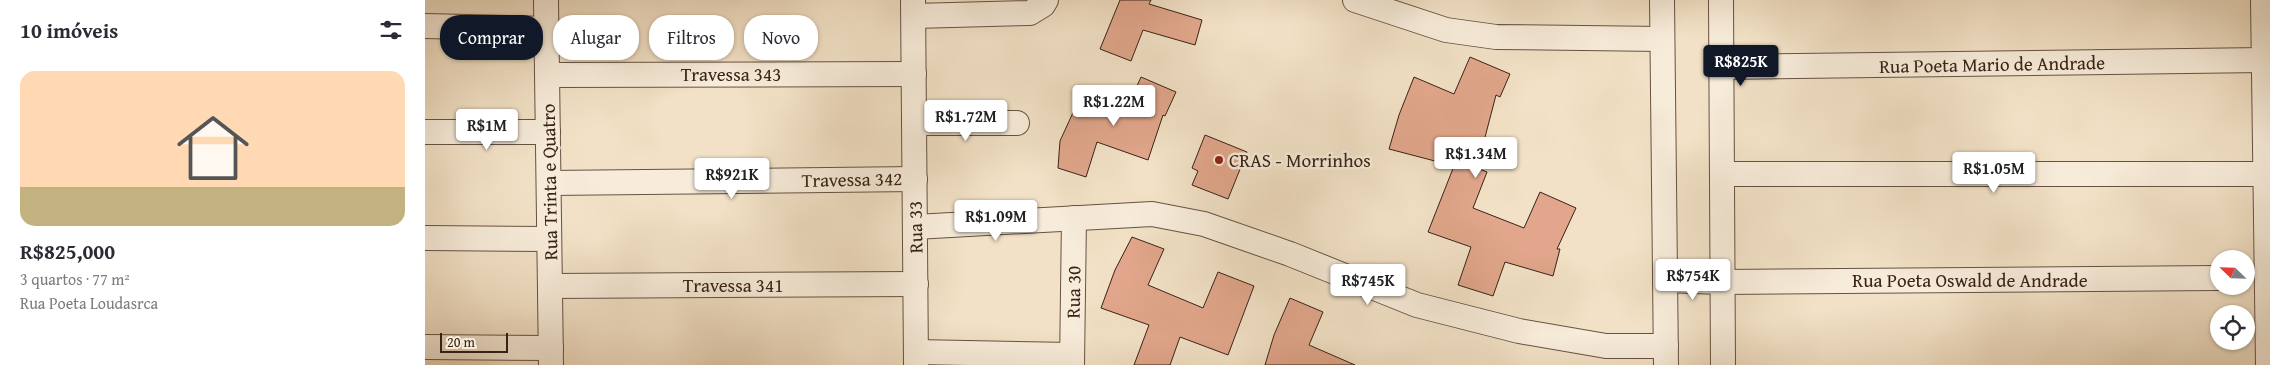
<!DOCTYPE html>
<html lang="pt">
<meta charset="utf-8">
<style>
body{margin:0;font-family:"Gentium Book Plus",serif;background:#f2f2f3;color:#2b2b33;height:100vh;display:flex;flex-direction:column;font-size:19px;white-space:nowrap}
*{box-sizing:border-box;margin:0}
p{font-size:16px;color:#7c7c81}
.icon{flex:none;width:28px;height:28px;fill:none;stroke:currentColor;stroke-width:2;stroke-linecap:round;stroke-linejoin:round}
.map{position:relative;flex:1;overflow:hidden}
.panel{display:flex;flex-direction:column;background:#fff;width:425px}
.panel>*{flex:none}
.hud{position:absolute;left:15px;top:15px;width:475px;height:45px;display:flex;gap:10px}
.needle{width:32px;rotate:293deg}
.tools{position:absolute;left:1785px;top:250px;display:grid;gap:10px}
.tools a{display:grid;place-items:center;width:45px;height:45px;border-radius:50%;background:#fff;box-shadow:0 1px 4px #0004;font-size:25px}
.scale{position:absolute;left:15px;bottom:12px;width:68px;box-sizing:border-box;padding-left:5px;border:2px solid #382316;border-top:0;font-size:14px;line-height:18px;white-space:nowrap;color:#382316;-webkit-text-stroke:4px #f7ecda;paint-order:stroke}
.price{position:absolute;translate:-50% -42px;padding:0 11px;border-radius:5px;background:#fff;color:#222;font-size:16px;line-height:32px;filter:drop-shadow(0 1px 2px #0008)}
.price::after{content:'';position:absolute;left:50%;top:30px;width:15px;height:11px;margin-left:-8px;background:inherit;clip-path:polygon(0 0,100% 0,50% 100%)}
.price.selected{background:#111827;color:#fff}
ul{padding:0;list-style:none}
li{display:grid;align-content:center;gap:10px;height:265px;padding:0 20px}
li+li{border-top:1px solid #e1e1e2}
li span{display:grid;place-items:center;height:155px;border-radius:15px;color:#555}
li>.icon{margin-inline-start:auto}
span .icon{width:90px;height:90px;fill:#fffc;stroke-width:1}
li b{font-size:21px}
h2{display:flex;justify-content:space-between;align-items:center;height:60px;padding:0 20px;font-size:21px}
.tag{padding:0 18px;border-radius:20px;background:#fff;box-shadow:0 1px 4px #0004;font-size:18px;line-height:45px}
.tag.selected{background:#111827;color:#fff}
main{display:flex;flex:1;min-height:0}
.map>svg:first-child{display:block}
.building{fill:#e1a68b;stroke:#382316}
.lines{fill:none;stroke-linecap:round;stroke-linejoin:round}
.street-casing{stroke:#665242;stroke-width:26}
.street{stroke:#f7ecda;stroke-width:24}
.poi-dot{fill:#8f2418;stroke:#f7ecda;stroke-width:2}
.labels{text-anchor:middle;stroke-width:5;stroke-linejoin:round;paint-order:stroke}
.street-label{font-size:19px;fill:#382316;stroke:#f7ecda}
.poi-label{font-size:19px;fill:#382316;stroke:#f7ecda;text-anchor:start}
</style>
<main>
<section class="panel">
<h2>10 imóveis<svg class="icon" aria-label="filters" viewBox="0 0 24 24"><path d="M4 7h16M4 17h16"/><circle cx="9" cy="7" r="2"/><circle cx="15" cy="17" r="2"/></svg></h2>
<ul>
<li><span style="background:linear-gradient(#ffd9b3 75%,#c2b280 0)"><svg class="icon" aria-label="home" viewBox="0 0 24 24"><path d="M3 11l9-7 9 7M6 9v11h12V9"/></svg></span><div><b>R$825,000</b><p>3 quartos · 77 m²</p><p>Rua Poeta Loudasrca</p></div></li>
</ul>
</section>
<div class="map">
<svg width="1845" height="365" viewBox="0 0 1845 365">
<rect width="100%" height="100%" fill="#f2e1c6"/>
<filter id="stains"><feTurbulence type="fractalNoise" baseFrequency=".004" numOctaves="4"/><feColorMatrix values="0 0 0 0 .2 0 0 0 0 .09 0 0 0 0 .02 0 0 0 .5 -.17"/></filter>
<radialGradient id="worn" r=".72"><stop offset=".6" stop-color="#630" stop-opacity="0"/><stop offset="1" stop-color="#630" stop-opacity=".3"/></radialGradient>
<g class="building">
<path d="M695 0H726L724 4 777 20 770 45 718 30 706 61 675 49Z"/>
<path d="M1045 57 1085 74 1075 97 1071 95 1052 168 1062 172 1048 208 1099 228 1115 192 1151 208 1132 249H1135L1128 276 1080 262 1068 296 1033 285 1046 247 1003 232 1029 166 964 149 974 115 989 77 1029 94Z"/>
<path d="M716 77 751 92 740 116 738 115 723 160 672 142 661 177 633 168 635 141 656 95 699 115Z"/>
<path d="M780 135 822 152 803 199 767 185 773 171 767 168Z"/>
<path d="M707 237 739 249 723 285 778 308 793 272 829 286 803 355 755 337 745 365H709L724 325 676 308 690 270Z"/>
<path d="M865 298 898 312 884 345 930 365H840L849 335Z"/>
</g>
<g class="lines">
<g class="street-casing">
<g id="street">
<path d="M121 0 126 365"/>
<path d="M488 0 491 365"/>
<path d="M930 0 1021 30 1071 37 1237 39"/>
<path d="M1237 0 1241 365"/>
<path d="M1296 0 1298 365"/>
<path d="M1838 0 1843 365"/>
<path d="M489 16 605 13 618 5 621 0"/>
<path d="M0 26 122 29"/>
<path d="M1296 67 1839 60"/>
<path d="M123 75 489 74"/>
<path d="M489 123H592"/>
<path d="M0 132H123"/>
<path d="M1297 174H1840"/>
<path d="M124 183 490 179"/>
<path d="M490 227 727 214 779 224 865 254 992 305 1094 331 1181 346H1241"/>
<path d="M0 238 124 239"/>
<path d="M1240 280 1297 282 1794 278"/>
<path d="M125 286 491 284"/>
<path d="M0 347 126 348"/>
<path d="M491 352 647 355"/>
<path d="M647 365 649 218"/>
</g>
</g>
<use href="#street" class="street"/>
</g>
<circle class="poi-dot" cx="794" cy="160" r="5"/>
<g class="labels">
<g class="street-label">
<text transform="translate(1567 64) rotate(-1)" y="7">Rua Poeta Mario de Andrade</text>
<text x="306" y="81">Travessa 343</text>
<text transform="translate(427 179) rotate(-1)" y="7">Travessa 342</text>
<text transform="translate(124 182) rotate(-91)" y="7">Rua Trinta e Quatro</text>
<text transform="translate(490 227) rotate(-91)" y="7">Rua 33</text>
<text x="1545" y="287">Rua Poeta Oswald de Andrade</text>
<text x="308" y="292">Travessa 341</text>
<text transform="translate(648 292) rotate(-89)" y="7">Rua 30</text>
</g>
<g class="poi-label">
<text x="804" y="167">CRAS - Morrinhos</text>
</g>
</g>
<rect width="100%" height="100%" filter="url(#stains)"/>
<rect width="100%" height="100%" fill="url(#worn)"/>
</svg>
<div class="tools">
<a><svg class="needle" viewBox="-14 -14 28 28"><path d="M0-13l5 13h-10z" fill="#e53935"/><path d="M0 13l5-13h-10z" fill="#7c7c81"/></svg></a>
<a><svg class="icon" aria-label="locate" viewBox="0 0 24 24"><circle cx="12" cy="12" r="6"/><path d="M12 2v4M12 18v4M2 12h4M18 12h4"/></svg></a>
</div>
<div class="scale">20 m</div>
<b class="price selected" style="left:1316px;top:87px">R$825K</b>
<b class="price" style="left:689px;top:127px">R$1.22M</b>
<b class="price" style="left:541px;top:142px">R$1.72M</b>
<b class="price" style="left:62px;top:151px">R$1M</b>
<b class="price" style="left:1051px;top:179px">R$1.34M</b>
<b class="price" style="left:1569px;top:194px">R$1.05M</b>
<b class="price" style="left:307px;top:200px">R$921K</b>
<b class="price" style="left:571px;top:242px">R$1.09M</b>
<b class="price" style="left:1268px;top:301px">R$754K</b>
<b class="price" style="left:943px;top:306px">R$745K</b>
<div class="hud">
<a class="tag selected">Comprar</a>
<a class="tag">Alugar</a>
<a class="tag">Filtros</a>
<a class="tag">Novo</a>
</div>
</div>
</main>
